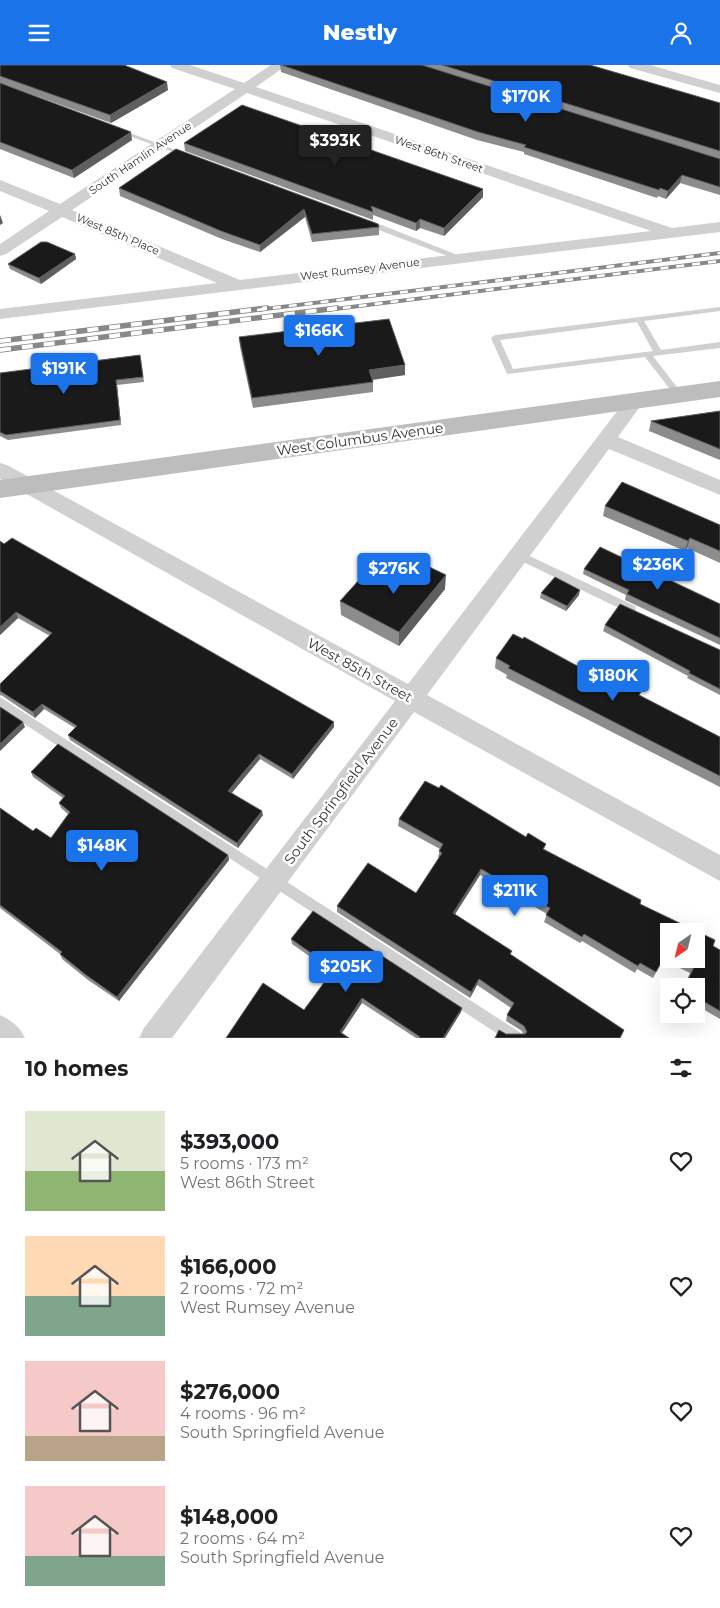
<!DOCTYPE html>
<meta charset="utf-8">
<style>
body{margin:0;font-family:Montserrat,sans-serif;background:#f6f6f6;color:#202124;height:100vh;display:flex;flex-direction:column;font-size:19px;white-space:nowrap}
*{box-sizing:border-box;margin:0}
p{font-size:16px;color:#757577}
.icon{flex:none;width:28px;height:28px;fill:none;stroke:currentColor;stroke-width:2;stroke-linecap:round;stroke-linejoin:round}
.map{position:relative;height:973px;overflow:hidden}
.side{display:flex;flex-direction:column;background:#fff;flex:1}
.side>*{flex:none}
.needle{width:32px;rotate:215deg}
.fabs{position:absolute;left:660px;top:858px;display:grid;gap:10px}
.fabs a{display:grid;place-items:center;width:45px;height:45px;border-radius:0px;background:#fff;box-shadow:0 5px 20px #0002;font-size:25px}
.price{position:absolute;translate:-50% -42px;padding:0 11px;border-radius:5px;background:#1a73e8;color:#fff;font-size:16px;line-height:32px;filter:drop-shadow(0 1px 2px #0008)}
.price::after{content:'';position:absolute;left:50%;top:30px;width:15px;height:11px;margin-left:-8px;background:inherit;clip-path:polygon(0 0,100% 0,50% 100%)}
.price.current{background:#222;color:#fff}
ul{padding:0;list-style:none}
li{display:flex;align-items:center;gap:15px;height:125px;padding:0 25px}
li span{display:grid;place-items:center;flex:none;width:140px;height:100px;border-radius:0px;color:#555}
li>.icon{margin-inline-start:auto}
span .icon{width:60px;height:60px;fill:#fffc;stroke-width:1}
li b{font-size:21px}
h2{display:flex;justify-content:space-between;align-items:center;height:60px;padding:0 25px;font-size:21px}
header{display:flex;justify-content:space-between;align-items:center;height:65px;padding:0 25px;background:#1a73e8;color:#fff;font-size:22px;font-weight:800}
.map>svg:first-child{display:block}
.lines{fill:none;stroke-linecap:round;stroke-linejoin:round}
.lane{fill:#d0d0d0;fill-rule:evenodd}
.street{fill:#d0d0d0;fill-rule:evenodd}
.secondary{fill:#bdbdbd;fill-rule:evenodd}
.rail-far1-casing{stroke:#888;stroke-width:4}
.rail-casing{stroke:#888;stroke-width:5.5}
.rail-far1{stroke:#fff;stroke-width:2.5;stroke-dasharray:8;stroke-linecap:butt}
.rail{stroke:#fff;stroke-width:4;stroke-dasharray:11;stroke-linecap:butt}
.wall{fill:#8c8c8c;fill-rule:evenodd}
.shaded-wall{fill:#5f5f5f}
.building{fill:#1a1a1a;stroke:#5f5f5f}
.labels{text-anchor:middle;stroke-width:5;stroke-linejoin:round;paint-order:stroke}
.far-street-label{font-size:11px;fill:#333;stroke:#fff}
.street-label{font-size:14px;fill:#333;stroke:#fff}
</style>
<header><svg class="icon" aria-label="menu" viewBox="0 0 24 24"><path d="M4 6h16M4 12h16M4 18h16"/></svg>Nestly<svg class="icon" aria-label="person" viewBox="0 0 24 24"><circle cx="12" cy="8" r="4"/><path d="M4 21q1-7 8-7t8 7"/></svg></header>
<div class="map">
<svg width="720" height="973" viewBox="0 0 720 973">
<rect width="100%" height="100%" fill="#fff"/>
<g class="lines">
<g class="lane">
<path d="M118 65H122L189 90 184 91 118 67Z"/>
<path d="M363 155H369L465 193 461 195H458L363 159Z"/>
<path d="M720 242V246L644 256 661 285 720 277V283L653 291 683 330 679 333 676 332 645 292 507 309 491 273 495 270ZM637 257 653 286 513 304 500 275Z"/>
<path d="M519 486 635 541 636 544 635 547H627L515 493 514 490 515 487Z"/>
<path d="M0 632 521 968 523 973H504L0 643Z"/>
</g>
<g class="street">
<path d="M170 0H190L244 18 271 0H287L256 22 672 163 720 157V167L0 254V244L217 218 62 152 6 189 0 191V179L49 146 0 126V115L60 139 235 24 172 3ZM247 28 651 166 240 215 72 145Z"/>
<path d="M628 0H650L720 20V28L630 3Z"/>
<path d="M635 330 642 332 644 336 618 372 720 415V430L609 384 427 630 720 790V816L414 647 172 973H139L144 963 395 636 0 414V398L7 400 408 619 628 332Z"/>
<path d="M0 950C12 956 19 961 25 973H0Z"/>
</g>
<path class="secondary" d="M720 316V332L0 433V415Z"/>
<g class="rail-far1-casing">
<g id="rail-far1">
<path d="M257 245 720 188"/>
<path d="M327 245 720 196"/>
</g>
</g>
<g class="rail-casing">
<g id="rail">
<path d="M0 276 267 243"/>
<path d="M0 285 337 243"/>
</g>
</g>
<use href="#rail-far1" class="rail-far1"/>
<use href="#rail" class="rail"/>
</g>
<g class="wall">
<path d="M0 0 168 25 111 58 0 18Z"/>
<path d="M280 0H590L720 38V130L680 118 666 134 658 131 657 133 524 89V87L477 75 281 7Z"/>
<path d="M0 18 132 75 74 113 0 84Z"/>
<path d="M184 78 483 132 444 171 420 163 416 166 373 150V155L185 86Z"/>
<path d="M176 84 379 162V170L312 177 305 152 260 187 222 174 120 131 119 123Z"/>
<path d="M75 189 76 194 41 219 10 204 8 199Z"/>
<path d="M239 272 405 310 373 315V327L253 343 240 282Z"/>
<path d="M141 295 144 317 117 320 121 360 8 375 0 371V308Z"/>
<path d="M720 346V395L649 366 651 356Z"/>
<path d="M605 441 720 460V498L687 483 685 486 603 451Z"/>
<path d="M0 476 334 662 293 714 260 694 232 728 263 750 238 783 70 675 68 670 75 663 44 644 35 653 1 630 0 631V619L50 571 18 553 0 570Z"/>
<path d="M584 504 720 539V580L625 535 626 530 583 509Z"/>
<path d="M395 519 445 524 399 581 341 550 340 536Z"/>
<path d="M541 528 579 530 566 546 540 533Z"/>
<path d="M605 560 720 585V630L687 613 688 611 603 566Z"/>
<path d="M496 593 581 603 641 627 639 631 720 672V722L506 613 507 610 495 603Z"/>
<path d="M31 707 228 790 229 795 119 936 88 915 62 894 60 889 0 843V743L33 766 51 773 68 749 61 743 59 738 63 733 33 712Z"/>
<path d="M399 754 526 772 546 779 544 784 720 885V954L696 940V921H684L690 908 663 895 653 913 637 904 635 908 582 876 580 878 544 857 547 849 480 810 455 849 511 890 620 973 506 969H523L522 966 506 956 507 950 511 943 477 920 470 933 337 847V841L416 828 439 793 438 792 440 784 398 761ZM669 866 696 894H669Z"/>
<path d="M291 874 462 943 461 947 445 973H416L362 938 304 945 332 907 292 879Z"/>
</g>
<g class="shaded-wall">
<path d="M167 17 168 25 111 58 110 50Z"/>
<path d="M131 67 132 75 74 113 72 105Z"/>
<path d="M682 110 680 118 666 134 668 126Z"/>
<path d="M483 124V132L444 171V163Z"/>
<path d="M304 144 305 152 260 187V180Z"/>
<path d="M0 150 3 158 0 160Z"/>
<path d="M420 154V163L416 166V158Z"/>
<path d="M75 189 76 194 41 219 39 213Z"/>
<path d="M405 300V310L369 315V305Z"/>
<path d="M116 315 117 320 121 360 120 355Z"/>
<path d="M690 473 687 483 685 486 688 476Z"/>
<path d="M446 510 445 524 399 581V567Z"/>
<path d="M580 525 579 530 566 546 567 541Z"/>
<path d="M16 547 18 553 0 570V562Z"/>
<path d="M42 639 44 644 35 653 33 647Z"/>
<path d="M23 657 25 662 0 686V679Z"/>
<path d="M334 657V662L293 714 292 709Z"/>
<path d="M259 689 260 694 229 731 228 726Z"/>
<path d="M262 746 263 750 238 783 237 778Z"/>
<path d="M228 790 229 795 119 936 117 932Z"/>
<path d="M481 804 480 810 452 854 453 848Z"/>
<path d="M479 914 477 920 470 933 471 927Z"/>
<path d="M362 933V938L340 971V967Z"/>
<path d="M462 943 461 947 445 973H443Z"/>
</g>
<g class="building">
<path d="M0 0H124L167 17 110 50 0 11Z"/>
<path d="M281 0H422L720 94V122L682 110 668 126 660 123 659 125 524 82 526 80 478 67Z"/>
<path d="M442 0H590L720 38V86Z"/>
<path d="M0 18 131 67 72 105 0 77Z"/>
<path d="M242 40 483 124 444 163 420 154 416 158 371 141 373 147 184 78Z"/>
<path d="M176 84 378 159 379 162 312 169 304 144 260 180 221 166 119 123Z"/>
<path d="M41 177H47L75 189 39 213 8 199Z"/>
<path d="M389 254 405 300 369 305 373 317 252 333 239 272Z"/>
<path d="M140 290 143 312 116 315 120 355 6 370 0 367V308Z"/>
<path d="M720 346V384L651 356Z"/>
<path d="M622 417 720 460V486L690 473 688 476 605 441Z"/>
<path d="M12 473 334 657 292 709 259 689 228 726 262 746 237 778 68 670 77 661 42 639 33 647 0 626V619L52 568 16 547 0 562V476L4 479Z"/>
<path d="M600 482 720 539V573L627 529 629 525 584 504Z"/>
<path d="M415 495 446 510 399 567 340 536 368 505 395 519Z"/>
<path d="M555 512 580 525 567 541 541 528Z"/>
<path d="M620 539 720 585V624L689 608 690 606 605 560Z"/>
<path d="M513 569 523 574 524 572 581 603 583 601 641 627 639 630 720 672V711L508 603 510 601 496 593Z"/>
<path d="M0 642 23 657 0 679Z"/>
<path d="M58 679 228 790 117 932 86 910 60 889 62 887 0 840V743L33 766 36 763 51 773 70 747 59 738 65 731 31 707Z"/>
<path d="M425 716 439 723 441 720 526 772 528 768 546 779 543 784 641 835 640 839 715 875 713 881 720 885V946L696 932V921H685L694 902 677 894H696V866H669V890L666 889 656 907 640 898 638 901 584 869 582 872 546 850 550 843 481 804 453 848 512 886 510 889 624 965 620 973H495L499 965 506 969H525L527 967 524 961 507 950 514 938 479 914 471 927 337 841 368 798 416 828 442 788 439 786 443 779 399 754Z"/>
<path d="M313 846 462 943 443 973H419L420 972 362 933 340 967 349 973H226L263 918 304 945 334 904 291 874Z"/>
</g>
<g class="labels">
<g class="far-street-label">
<text transform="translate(439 89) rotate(19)" y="4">West 86th Street</text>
<text transform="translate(140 93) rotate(-34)" y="4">South Hamlin Avenue</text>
<text transform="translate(118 169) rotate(23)" y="4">West 85th Place</text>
<text transform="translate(360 204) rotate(-7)" y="4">West Rumsey Avenue</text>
</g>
<g class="street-label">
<text transform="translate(360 374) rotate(-8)" y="5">West Columbus Avenue</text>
<text transform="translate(360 605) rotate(29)" y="5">West 85th Street</text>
<text transform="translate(341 726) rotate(-53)" y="5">South Springfield Avenue</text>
</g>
</g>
</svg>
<div class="fabs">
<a><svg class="needle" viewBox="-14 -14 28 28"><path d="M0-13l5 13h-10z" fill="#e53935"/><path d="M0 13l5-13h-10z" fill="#757577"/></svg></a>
<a><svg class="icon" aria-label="locate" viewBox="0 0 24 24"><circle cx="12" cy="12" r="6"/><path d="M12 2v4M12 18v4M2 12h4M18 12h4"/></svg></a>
</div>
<b class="price" style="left:526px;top:58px">$170K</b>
<b class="price current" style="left:335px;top:102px">$393K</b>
<b class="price" style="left:319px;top:292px">$166K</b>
<b class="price" style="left:64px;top:330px">$191K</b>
<b class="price" style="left:658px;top:526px">$236K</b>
<b class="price" style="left:394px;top:530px">$276K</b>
<b class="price" style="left:613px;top:637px">$180K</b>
<b class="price" style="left:102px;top:807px">$148K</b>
<b class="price" style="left:515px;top:852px">$211K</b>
<b class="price" style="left:346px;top:928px">$205K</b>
</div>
<section class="side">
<h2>10 homes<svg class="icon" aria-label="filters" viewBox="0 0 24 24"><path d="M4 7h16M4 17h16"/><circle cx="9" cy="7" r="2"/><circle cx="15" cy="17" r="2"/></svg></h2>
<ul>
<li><span style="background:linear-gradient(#dfe7d0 60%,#8fb573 0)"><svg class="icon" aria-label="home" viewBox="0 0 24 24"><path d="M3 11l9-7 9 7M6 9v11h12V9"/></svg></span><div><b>$393,000</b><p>5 rooms · 173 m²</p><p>West 86th Street</p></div><svg class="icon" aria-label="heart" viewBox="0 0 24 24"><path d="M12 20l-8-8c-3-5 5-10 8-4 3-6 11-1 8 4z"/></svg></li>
<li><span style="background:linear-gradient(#ffd9b3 60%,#7fa58c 0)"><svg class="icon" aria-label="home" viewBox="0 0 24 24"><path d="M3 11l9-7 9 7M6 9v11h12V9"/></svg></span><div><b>$166,000</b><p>2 rooms · 72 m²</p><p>West Rumsey Avenue</p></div><svg class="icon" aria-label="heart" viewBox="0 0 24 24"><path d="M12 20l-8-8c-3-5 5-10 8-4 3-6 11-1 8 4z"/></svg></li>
<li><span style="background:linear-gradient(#f6c9c9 75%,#b9a48a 0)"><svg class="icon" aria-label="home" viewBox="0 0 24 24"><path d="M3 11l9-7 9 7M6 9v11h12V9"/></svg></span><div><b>$276,000</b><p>4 rooms · 96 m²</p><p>South Springfield Avenue</p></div><svg class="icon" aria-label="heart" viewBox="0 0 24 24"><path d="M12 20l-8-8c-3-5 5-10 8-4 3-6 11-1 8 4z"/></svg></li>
<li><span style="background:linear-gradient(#f6c9c9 70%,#7fa58c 0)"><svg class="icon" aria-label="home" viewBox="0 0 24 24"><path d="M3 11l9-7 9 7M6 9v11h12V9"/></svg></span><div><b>$148,000</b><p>2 rooms · 64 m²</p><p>South Springfield Avenue</p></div><svg class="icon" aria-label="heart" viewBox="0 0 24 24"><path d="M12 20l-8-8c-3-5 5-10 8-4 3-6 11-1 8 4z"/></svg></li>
</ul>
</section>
